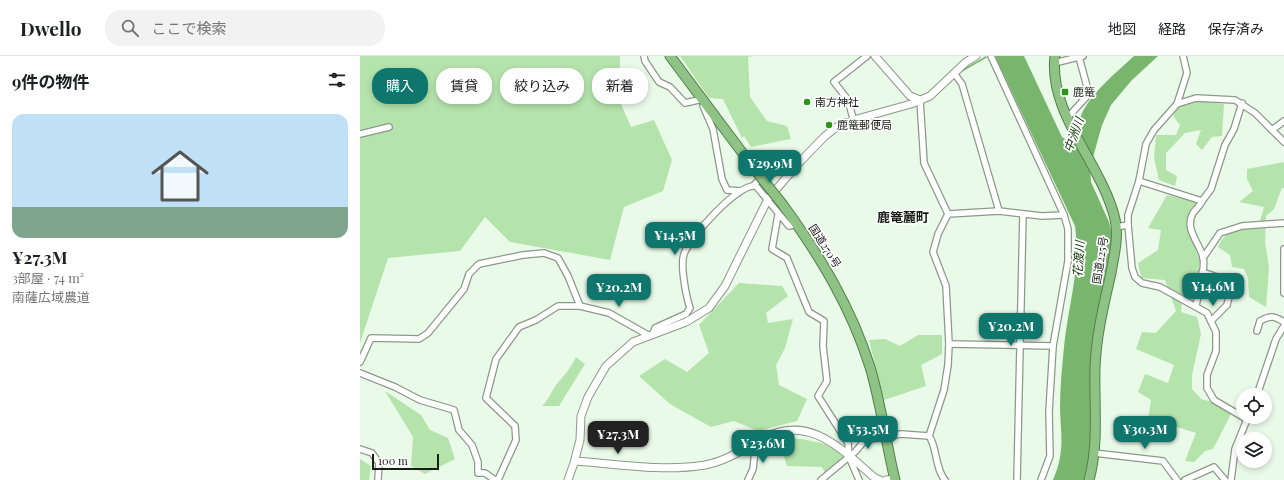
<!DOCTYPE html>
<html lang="ja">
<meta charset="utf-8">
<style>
body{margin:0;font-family:"Playfair Display","Noto Sans JP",serif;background:#f2f2f2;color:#202124;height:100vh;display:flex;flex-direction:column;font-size:15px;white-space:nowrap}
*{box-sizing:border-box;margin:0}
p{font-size:13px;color:#757577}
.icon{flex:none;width:22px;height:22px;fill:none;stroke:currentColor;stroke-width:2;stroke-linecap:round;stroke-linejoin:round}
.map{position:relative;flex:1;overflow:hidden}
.details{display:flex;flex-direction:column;background:#fff;width:360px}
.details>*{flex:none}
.hud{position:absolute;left:12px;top:12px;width:380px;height:36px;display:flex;gap:8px}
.fabs{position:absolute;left:876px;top:332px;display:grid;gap:8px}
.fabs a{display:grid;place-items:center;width:36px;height:36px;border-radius:50%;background:#fff;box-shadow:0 2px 6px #0003;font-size:20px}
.scale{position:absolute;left:12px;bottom:10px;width:67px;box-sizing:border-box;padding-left:4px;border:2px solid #171c16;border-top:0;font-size:11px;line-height:14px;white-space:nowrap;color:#171c16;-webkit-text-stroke:3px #fff;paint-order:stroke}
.price{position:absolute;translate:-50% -34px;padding:0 9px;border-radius:8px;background:#0f766e;color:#fff;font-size:13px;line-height:26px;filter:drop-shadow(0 1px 2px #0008)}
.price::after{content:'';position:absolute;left:50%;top:24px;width:12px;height:9px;margin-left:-6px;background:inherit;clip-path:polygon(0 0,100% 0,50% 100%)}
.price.on{background:#222;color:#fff}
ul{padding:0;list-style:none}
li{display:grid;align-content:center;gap:8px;height:212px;padding:0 12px}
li+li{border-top:1px solid #e0e0e0}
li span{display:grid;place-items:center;height:124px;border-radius:12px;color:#555}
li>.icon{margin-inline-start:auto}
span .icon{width:72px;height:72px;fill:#fffc;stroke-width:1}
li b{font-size:17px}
h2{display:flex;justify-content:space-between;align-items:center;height:48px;padding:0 12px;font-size:17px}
.pill{padding:0 14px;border-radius:16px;background:#fff;box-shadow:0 2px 6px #0003;font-size:14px;line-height:36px}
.pill.on{background:#0f766e;color:#fff}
header{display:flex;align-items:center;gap:24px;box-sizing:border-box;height:56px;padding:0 20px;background:#fff;border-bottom:1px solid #e0e0e0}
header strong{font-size:19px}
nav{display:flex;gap:22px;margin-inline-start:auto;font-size:14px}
.search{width:280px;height:36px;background:#f2f2f2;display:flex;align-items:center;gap:10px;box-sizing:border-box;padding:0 14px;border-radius:16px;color:#757577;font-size:15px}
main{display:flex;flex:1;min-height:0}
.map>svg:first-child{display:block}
.green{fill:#b4e3ac}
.water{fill:#78b66e}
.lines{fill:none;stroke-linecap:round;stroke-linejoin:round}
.stream{stroke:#78b66e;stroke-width:1.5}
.minor-casing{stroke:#8b9989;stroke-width:8}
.tertiary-casing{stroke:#8b9989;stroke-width:9}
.trunk-casing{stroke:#537f4b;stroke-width:11}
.minor{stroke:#fff;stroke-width:5.5}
.tertiary{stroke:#fff;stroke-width:7}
.trunk{stroke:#8fc386;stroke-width:9}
.trunk-bridge-casing{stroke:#537f4b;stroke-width:11;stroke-linecap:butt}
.trunk-bridge{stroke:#8fc386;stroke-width:9}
.poi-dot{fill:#2d9418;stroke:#fff;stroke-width:1.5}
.labels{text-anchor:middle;stroke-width:3.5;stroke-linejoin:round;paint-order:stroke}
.poi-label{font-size:11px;fill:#171c16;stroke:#fff;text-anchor:start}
.street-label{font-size:11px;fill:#171c16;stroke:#fff}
.water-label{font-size:12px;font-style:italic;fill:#113b09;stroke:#fff}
.quarter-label{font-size:13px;font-weight:bold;fill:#171c16;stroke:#fff}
</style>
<header>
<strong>Dwello</strong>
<div class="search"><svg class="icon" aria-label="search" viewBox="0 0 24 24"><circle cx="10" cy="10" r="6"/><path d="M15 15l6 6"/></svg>ここで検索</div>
<nav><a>地図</a><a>経路</a><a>保存済み</a></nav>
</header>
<main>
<section class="details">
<h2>9件の物件<svg class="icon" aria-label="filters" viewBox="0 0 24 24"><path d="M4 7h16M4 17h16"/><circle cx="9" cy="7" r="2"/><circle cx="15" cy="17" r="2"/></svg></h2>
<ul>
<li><span style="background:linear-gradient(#bfe0f5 75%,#7fa58c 0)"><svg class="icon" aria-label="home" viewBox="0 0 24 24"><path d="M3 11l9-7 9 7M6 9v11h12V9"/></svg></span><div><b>¥27.3M</b><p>3部屋 · 74 m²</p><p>南薩広域農道</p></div></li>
</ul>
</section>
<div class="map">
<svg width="924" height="424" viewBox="0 0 924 424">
<rect width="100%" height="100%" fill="#eafae8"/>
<g class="green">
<path d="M0 0H260L259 43 271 71 294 64 312 104 303 135 264 151 250 204 150 186 125 161 100 195 28 202 0 287Z"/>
<path d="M320 0H394L388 1 390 41 407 65 427 70 431 83 391 91 384 80 382 82 363 43 349 42Z"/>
<path d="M837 45 864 48 862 80 852 81 842 94 836 88 841 74 825 77 806 97V114L817 120 815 130 799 124 794 102 796 79H816L820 69 813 60 819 50Z"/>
<path d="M924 106V132H922L914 153 906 160 905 186 909 211 906 251 889 241 888 222 884 213 872 211 870 199 858 191C865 174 876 174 893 173L900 165 904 151 879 146 893 135 887 123V113Z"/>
<path d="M807 139 837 146 828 162 829 177 840 205 837 229 823 234 821 256 837 261 841 278 832 319V333L841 343 852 346 871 358 853 393 845 395 834 406 825 405 836 377 814 370H787L791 344 778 336 785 318 808 327 814 309 776 293 782 276 796 277 816 255 805 224 781 222 778 207 798 194 801 174 788 172Z"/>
<path d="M379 227 422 230 428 240 406 257 408 267 433 263 425 292 416 309 419 329 447 343 437 365 398 375 374 365 351 371 310 348 279 320 305 303 327 316 349 297 339 269Z"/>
<path d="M558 279H582V298L561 309 566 330 524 344 509 284 525 283 540 290Z"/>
<path d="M216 301 225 308 199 350H182C189 343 191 336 196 329 205 318 209 315 216 301Z"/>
<path d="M25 335 61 359 70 374 88 382 95 403 65 418 51 410 53 381Z"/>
<path d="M418 382 442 383 470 389 484 401 465 417 462 411 427 410Z"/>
<path d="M0 403 11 410 9 424H0Z"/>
</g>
<path class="water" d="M635 0H664L702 81 708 85C717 79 718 64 723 55 735 33 756 17 774 0H798L771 25 751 49 742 69 730 112 731 126 749 166 752 178 753 193 741 240 731 299 730 396 724 424H693C705 396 701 381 700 352 700 332 702 311 704 291 708 249 721 214 715 170Z"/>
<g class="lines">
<path class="stream" d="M600 16 626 1"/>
<g class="minor-casing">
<g id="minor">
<path d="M284 0 285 5 299 26 310 31 325 47 343 43"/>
<path d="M631 0 704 159"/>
<path d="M694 7 723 0"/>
<path d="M594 17 602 28 639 155"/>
<path d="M560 44 564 107 588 158 578 178 573 196 586 230 589 288 588 309 584 334 569 380"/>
<path d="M345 46 343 50 353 73 362 123 367 134 380 135"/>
<path d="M817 48 827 17 823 0"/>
<path d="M708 61 729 38 719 1"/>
<path d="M494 66 488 44 474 26 507 0"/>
<path d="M912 74 924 65"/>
<path d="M0 78 29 71"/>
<path d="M779 125 842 145C840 150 836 153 833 157 824 173 839 186 843 201 846 213 838 237 836 250"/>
<path d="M393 130C403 118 420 114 435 112"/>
<path d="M842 145 851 133 865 89 874 73 882 47"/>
<path d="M588 158 639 155 682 160 704 159 708 173V205L693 290 689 356 690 400 681 424"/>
<path d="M418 159 412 193 427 202 449 256 464 265 463 290 467 325 458 340 488 387 489 401 499 424"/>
<path d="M768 169 772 212 775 221 782 227 800 231 847 257 856 276V295L847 319V332L854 344 888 364"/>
<path d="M756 171 768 169V159L779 125 786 88 794 74 817 48 836 42 875 44 895 57 924 86"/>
<path d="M924 193V237"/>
<path d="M843 202 860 177 882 170 924 167"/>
<path d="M842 216 867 224 872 228 867 249 851 265"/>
<path d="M897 275 900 265C911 259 914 260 924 266"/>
<path d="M293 278 295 272 326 258 330 252C326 240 320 209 324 198 330 181 378 127 396 130L429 170 437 168"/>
<path d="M589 288 693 290"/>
<path d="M0 306 11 282 59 283 68 277 104 233 109 218 119 208 163 199 184 197 198 202 208 220 220 250"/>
<path d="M0 317 35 331 60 344 94 354 99 374 112 389 118 406V417H125L135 424"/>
<path d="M897 339 916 283 924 270"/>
<path d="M0 393 12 397 19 407 18 424"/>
<path d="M734 397 803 405 817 424"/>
<path d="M138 424 156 384 155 370 126 342 136 303 159 271 176 264 198 250H220L249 257 288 279"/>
<path d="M388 424 393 413 396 386"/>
<path d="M461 424 496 395 505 384 541 378 569 380C577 390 575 413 585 424"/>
<path d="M657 424 663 158"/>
<path d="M825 424 854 411 865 424"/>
<path d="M871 424 875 393 888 361"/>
</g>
</g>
<g class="tertiary-casing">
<g id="tertiary">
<path d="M515 0 550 40 560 44"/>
<path d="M215 405C257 408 303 416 345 409 366 405 384 393 402 383 449 357 481 393 515 422L520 424"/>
<path d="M208 424 214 407 220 384 221 360 228 341 246 310 273 286 326 266 349 252 365 230 408 143 437 109 464 81 475 72 485 67 494 66 497 63 551 48 570 40 606 6 616 0"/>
<path d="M526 424 534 423"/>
</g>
</g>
<g class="trunk-casing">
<g id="trunk">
<path d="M310 0 396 115"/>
<path d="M695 0C688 58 742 108 755 163 759 181 754 199 751 217 744 248 736 280 735 312 734 349 739 388 729 424"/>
<path d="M423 149C460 200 491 251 510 311 521 348 526 387 535 424"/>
</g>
</g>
<use href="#minor" class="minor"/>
<use href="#tertiary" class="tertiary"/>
<use href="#trunk" class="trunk"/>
<g class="trunk-bridge-casing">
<path id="trunk-bridge" d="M396 115 423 149"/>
</g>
<use href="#trunk-bridge" class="trunk-bridge"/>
</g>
<g class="poi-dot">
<rect x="701" y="32" width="8" height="8" rx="2"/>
<circle cx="447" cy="46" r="4"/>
<circle cx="469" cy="69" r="4"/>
</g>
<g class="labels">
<g class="poi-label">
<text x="713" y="40">鹿篭</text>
<text x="455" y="50">南方神社</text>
<text x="477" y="73">鹿篭郵便局</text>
</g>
<g class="street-label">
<text transform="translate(465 190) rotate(57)" y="4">国道270号</text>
<text transform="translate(740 204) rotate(-81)" y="4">国道225号</text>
</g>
<g class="water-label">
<text transform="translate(714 79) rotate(-70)" y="4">中洲川</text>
<text transform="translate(719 203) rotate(-86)" y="4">花渡川</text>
</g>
<g class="quarter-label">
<text x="543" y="166">鹿篭麓町</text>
</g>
</g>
</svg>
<div class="fabs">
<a><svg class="icon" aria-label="locate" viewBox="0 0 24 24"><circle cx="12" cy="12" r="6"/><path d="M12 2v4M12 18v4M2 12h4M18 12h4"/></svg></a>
<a><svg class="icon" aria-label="layers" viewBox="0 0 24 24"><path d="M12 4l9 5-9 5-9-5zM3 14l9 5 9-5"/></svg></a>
</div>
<div class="scale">100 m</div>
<b class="price" style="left:410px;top:128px">¥29.9M</b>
<b class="price" style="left:315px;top:200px">¥14.5M</b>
<b class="price" style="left:853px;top:251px">¥14.6M</b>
<b class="price" style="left:259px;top:252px">¥20.2M</b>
<b class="price" style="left:651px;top:291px">¥20.2M</b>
<b class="price" style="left:508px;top:394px">¥53.5M</b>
<b class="price" style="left:785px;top:394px">¥30.3M</b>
<b class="price on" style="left:258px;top:399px">¥27.3M</b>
<b class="price" style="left:403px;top:408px">¥23.6M</b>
<div class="hud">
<a class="pill on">購入</a>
<a class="pill">賃貸</a>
<a class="pill">絞り込み</a>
<a class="pill">新着</a>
</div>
</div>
</main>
